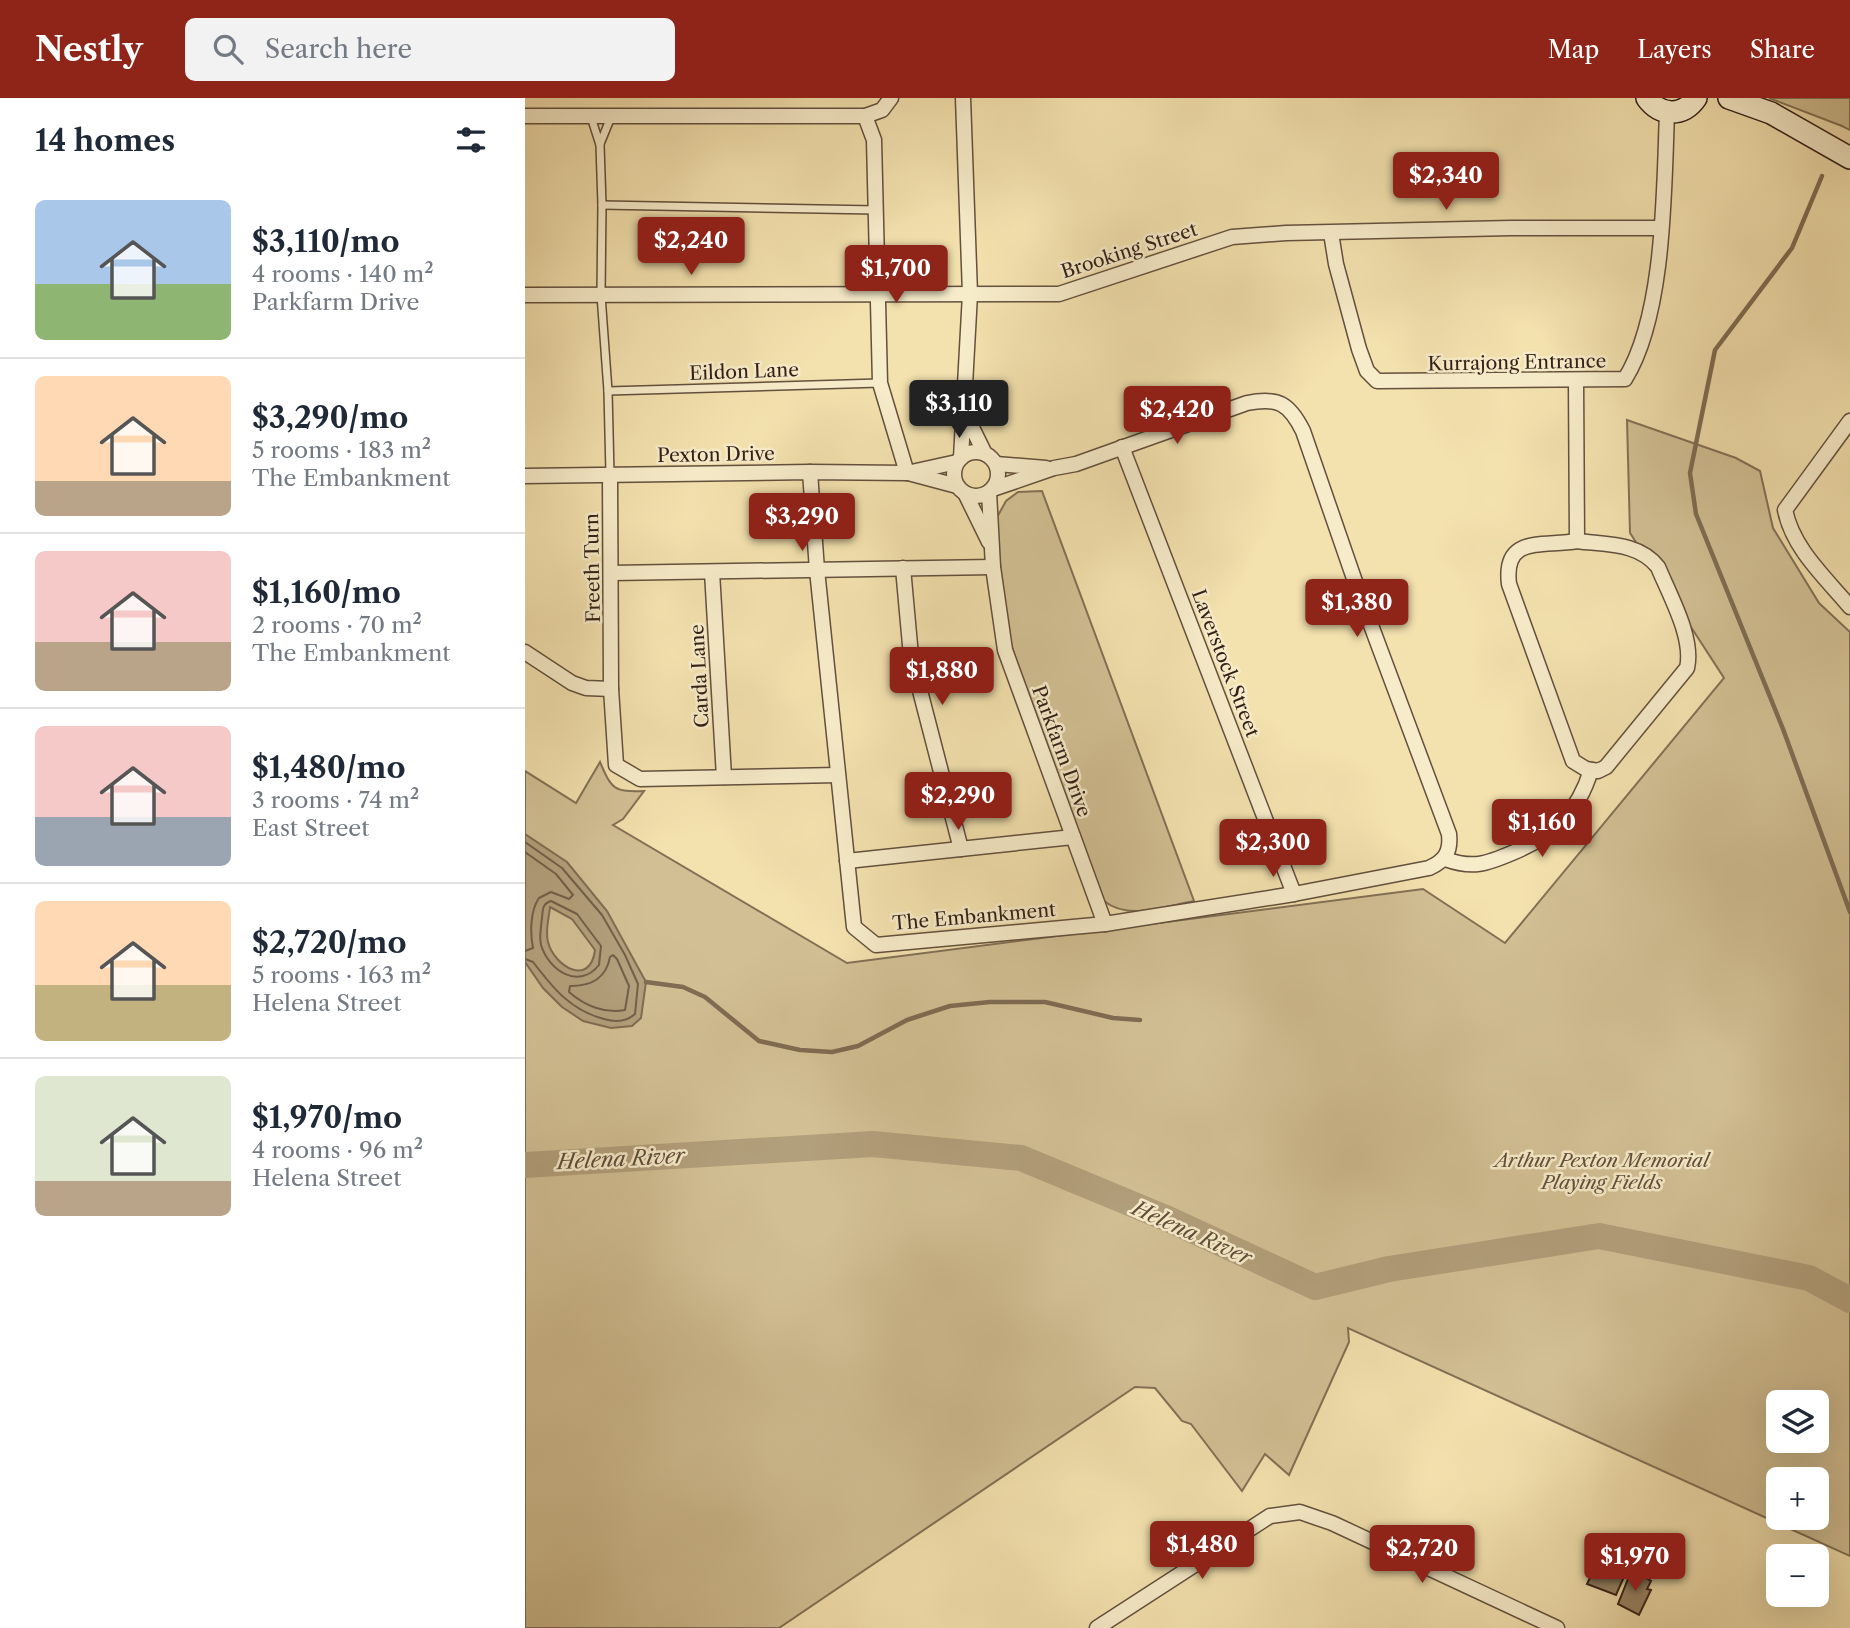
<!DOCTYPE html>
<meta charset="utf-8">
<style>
body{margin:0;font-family:"Libre Caslon Text",serif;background:#f2f2f3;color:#1f2937;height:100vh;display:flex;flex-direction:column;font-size:26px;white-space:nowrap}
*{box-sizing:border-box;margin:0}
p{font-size:23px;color:#747a83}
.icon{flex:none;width:38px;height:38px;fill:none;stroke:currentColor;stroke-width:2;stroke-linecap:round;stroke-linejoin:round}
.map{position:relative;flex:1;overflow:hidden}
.details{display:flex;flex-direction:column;background:#fff;width:525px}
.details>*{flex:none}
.fabs{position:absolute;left:1241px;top:1292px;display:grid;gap:14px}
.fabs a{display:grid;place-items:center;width:63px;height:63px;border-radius:10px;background:#fff;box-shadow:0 7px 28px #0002;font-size:35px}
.price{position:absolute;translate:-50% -60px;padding:0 16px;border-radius:7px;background:#8f2418;color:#fff;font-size:23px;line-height:46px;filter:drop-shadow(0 2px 4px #0008)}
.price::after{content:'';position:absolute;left:50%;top:42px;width:21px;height:16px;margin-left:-10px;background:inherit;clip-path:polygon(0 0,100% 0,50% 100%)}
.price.selected{background:#222;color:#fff}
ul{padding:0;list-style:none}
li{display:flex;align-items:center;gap:21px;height:175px;padding:0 35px}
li+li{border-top:2px solid #e0e1e3}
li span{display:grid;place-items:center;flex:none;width:196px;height:140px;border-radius:10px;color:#555}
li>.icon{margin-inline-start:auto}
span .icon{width:84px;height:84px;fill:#fffc;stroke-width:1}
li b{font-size:30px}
h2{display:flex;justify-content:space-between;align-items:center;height:84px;padding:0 35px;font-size:30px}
header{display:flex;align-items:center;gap:42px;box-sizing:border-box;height:98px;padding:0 35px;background:#8f2418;color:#fff}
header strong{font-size:33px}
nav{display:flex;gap:38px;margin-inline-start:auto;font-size:24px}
.search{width:490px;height:63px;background:#f2f2f3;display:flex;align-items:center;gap:18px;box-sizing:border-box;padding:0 24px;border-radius:10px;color:#747a83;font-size:26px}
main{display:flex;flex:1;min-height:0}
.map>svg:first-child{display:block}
.green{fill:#d2c094;stroke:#827056;stroke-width:2;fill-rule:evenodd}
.water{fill:#b29f7b;stroke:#7f6c53;stroke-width:2;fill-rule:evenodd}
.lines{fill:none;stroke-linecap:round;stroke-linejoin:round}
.shore{stroke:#725f49;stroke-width:2}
.stream{stroke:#7f6c53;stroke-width:4.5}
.river{stroke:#b29f7b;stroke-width:26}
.building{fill:#978466;stroke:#331f17;stroke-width:2}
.lane-casing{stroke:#63503d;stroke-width:10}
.street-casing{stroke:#63503d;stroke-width:17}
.secondary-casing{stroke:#331f17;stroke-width:24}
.lane{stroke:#f7ecca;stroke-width:7}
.street{stroke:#f7ecca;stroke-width:14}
.secondary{stroke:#f7ecca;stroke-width:21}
.labels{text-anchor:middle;stroke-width:5;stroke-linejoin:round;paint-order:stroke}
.street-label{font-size:19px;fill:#331f17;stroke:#f7ecca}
.park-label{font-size:19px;font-style:italic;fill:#634f3c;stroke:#f7ecca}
.water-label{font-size:21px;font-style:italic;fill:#5f4c3a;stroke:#f7ecca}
</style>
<header>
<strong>Nestly</strong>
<div class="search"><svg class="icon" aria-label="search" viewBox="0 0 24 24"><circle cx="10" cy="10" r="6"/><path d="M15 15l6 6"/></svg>Search here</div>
<nav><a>Map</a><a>Layers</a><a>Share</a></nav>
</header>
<main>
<section class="details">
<h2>14 homes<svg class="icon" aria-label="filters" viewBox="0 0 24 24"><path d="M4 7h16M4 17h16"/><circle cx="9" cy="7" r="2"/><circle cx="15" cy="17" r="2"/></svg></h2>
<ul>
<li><span style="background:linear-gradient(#a9c7e8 60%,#8fb573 0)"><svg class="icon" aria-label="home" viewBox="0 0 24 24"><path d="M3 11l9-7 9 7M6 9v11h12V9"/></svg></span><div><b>$3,110/mo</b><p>4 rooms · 140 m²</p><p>Parkfarm Drive</p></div></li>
<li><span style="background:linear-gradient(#ffd9b3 75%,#b9a48a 0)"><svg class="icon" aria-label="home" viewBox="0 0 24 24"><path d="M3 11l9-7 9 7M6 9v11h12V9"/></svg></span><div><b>$3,290/mo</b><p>5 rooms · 183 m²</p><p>The Embankment</p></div></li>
<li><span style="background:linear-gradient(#f6c9c9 65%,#b9a48a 0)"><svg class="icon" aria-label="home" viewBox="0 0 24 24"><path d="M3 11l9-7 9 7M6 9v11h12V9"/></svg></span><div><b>$1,160/mo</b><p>2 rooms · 70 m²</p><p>The Embankment</p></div></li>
<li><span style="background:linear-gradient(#f6c9c9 65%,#9aa5b1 0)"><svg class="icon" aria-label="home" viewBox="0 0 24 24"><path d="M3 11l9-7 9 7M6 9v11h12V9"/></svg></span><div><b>$1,480/mo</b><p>3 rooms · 74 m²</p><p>East Street</p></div></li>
<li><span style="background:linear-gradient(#ffd9b3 60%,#c2b280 0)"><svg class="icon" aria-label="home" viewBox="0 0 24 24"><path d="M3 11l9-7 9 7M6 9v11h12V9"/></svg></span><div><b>$2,720/mo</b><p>5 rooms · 163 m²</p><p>Helena Street</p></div></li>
<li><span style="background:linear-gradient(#dfe7d0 75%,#b9a48a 0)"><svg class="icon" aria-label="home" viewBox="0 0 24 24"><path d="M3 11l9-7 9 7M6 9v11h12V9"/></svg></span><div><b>$1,970/mo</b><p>4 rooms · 96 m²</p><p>Helena Street</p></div></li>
</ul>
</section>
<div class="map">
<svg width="1325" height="1530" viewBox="0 0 1325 1530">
<rect width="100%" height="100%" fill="#f3e1ae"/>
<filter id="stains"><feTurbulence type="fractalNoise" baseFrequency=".00286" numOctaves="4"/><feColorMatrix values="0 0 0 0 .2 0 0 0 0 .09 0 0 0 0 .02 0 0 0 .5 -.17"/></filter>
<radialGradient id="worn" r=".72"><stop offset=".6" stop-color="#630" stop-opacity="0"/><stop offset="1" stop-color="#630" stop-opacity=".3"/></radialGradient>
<g class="green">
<path d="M1244 0H1325V32L1317 28Z"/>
<path d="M1102 322 1211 360 1235 373 1248 430 1294 505 1325 534V1458L823 1230 824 1244 764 1377 740 1356 717 1393 666 1326 657 1323 630 1290 610 1289 254 1530H0V673L51 705 75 664C87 692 89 694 119 693L98 721 88 727 322 865 898 791 980 845 1199 580 1105 435ZM1253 1304H1292V1342H1253ZM1253 1381H1292V1419H1253Z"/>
<path d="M517 393 669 803C640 808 604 823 579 803L492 565 483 536 472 450 471 421 481 403 493 394Z"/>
</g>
<path class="water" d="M0 736 42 764 82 813 121 884 116 920 107 928 86 930 58 923 37 909 18 890 0 864ZM25 809 47 821 70 852C65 890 29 868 23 844 20 833 24 820 25 809Z"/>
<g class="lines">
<g class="shore">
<path d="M0 744 37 770 77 817 100 857 113 886 110 916C101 924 89 924 79 921 45 912 28 890 8 864L0 861"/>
<path d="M0 754 31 776 48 797 44 801 26 794 14 800C5 813 5 835 8 850L0 853"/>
<path d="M26 803 52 816 76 848 74 867C54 892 24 873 16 847 14 839 16 829 17 820 18 811 17 806 26 803Z"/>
<path d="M88 857 92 861 104 888 100 912C80 916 60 908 44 894L45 888C66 888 81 881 85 859Z"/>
</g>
<g class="stream">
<path d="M1297 78 1267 150 1190 252 1165 375 1171 416 1258 631 1325 814"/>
<path d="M121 884 158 889 180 899 234 943 275 952 307 954 333 948 382 922 425 908 465 904H520L588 920 615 922"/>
</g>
<path class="river" d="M0 1067 348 1046 496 1060 643 1121 790 1189 864 1171 1074 1138 1284 1180 1325 1202"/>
</g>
<g class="building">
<path d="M1075 1459 1102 1472 1091 1497 1062 1486Z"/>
<path d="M1111 1474 1126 1483 1122 1491 1126 1492 1114 1517 1093 1506 1103 1481Z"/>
</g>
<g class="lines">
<g class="lane-casing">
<g id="lane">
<path d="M66 19 75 47 77 107 76 197 83 293 85 376"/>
<path d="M75 46 86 19"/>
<path d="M77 107 351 112"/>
<path d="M83 293 355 285"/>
</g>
</g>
<g class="street-casing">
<g id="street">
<path d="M0 18H340L357 12 366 0"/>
<path d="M340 18 349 42 355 285 382 375"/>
<path d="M806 135 811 166 834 251 842 273 852 283 1100 281C1140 217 1139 90 1142 14"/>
<path d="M0 197 534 196 707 139 761 135 986 130H1136"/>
<path d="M1051 282 1052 443"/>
<path d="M440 315 460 356"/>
<path d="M1325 323 1260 412C1268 451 1300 479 1325 509"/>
<path d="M597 349 769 796"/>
<circle cx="451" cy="376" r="22"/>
<path d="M436 360 445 196 438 0"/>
<path d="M471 366 521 370"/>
<path d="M285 374 292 472 329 829 351 847 580 826 769 796 904 770C920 763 926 754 924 736L834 495 778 333C764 305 753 299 722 305L551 366 529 370 468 391"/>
<path d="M387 376 432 388"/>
<path d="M85 377 86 591 91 667 115 681 313 677"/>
<path d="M0 378 285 374 382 375 432 364"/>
<path d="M464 394 468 469 480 552 580 826"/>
<path d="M440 395 464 444"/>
<path d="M1052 443C1081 447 1113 444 1133 469 1145 498 1169 540 1162 570L1081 669 1073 673 1061 671 1048 663 984 486C978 437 1017 449 1052 443Z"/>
<path d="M378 470 386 558 436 751"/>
<path d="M187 474 199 679"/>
<path d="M86 475 468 469"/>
<path d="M0 554 47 585 61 590 86 591"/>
<path d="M920 761C948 771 961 766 987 755 1028 738 1053 715 1066 672"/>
<path d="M322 763 548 739"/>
<path d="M572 1530 745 1418 775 1414 807 1425 1032 1530"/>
</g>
</g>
<g class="secondary-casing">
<g id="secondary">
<path d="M1122 0C1135 18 1158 19 1171 0"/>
<path d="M1204 0 1246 15 1325 60"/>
</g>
</g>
<use href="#lane" class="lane"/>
<use href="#street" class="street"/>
<use href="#secondary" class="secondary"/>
</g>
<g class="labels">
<g class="street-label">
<text transform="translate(604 152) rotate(-18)" y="7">Brooking Street</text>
<text transform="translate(992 264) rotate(-1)" y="7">Kurrajong Entrance</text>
<text transform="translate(219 273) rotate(-2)" y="7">Eildon Lane</text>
<text transform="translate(191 356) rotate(-1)" y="7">Pexton Drive</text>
<text transform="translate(67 470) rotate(-91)" y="7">Freeth Turn</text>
<text transform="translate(701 565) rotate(69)" y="7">Laverstock Street</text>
<text transform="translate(174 578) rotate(-93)" y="7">Carda Lane</text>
<text transform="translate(537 653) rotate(70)" y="7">Parkfarm Drive</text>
<text transform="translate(449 818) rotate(-5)" y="7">The Embankment</text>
</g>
<g class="park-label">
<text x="1077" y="1069">Arthur Pexton Memorial<tspan x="1077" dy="22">Playing Fields</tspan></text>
</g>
<g class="water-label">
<text transform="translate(96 1061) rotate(-3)" y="7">Helena River</text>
<text transform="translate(667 1135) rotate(24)" y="7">Helena River</text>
</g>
</g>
<rect width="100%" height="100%" filter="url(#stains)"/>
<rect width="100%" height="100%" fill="url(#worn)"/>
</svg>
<div class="fabs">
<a><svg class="icon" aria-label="layers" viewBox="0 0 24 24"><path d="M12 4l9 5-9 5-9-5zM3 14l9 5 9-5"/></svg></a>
<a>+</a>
<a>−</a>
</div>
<b class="price" style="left:921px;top:114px">$2,340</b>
<b class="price" style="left:166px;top:179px">$2,240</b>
<b class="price" style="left:371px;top:207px">$1,700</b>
<b class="price selected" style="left:434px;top:342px">$3,110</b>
<b class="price" style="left:652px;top:348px">$2,420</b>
<b class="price" style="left:277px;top:455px">$3,290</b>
<b class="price" style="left:832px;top:541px">$1,380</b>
<b class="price" style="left:417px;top:609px">$1,880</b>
<b class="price" style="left:433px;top:734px">$2,290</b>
<b class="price" style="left:1017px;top:761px">$1,160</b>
<b class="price" style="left:748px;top:781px">$2,300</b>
<b class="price" style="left:677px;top:1483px">$1,480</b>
<b class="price" style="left:897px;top:1487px">$2,720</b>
<b class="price" style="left:1110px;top:1495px">$1,970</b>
</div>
</main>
